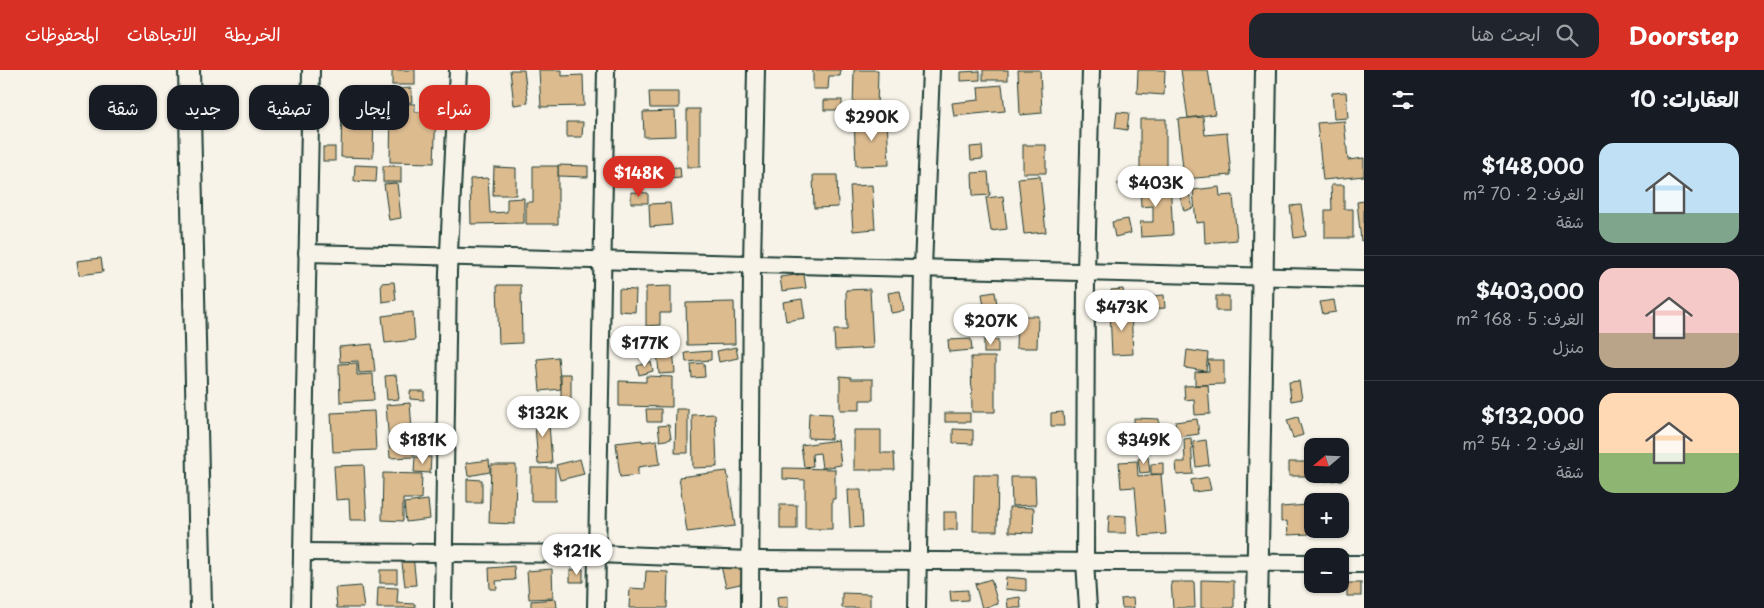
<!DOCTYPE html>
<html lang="ar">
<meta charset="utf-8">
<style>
body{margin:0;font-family:"Playpen Sans","Playpen Sans Arabic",sans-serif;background:#20242c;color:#f1f3f6;direction:rtl;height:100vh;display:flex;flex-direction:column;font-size:19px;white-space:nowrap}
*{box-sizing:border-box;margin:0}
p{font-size:16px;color:#9ea1a6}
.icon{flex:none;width:28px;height:28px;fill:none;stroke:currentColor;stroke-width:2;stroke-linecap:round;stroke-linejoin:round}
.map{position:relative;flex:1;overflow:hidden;direction:ltr}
.details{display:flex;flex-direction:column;background:#171b24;width:400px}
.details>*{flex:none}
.guide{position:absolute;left:15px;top:15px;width:475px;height:45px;direction:rtl;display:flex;gap:10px}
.needle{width:32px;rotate:251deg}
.buttons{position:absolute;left:1304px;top:368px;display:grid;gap:10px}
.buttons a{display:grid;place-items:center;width:45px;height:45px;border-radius:10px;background:#171b24;box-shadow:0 1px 4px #0004;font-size:25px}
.price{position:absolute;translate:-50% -42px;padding:0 11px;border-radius:18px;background:#fff;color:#222;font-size:16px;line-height:32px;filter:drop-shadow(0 1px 2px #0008)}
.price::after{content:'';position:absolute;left:50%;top:30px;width:15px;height:11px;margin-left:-8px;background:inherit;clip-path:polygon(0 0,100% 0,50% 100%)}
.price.active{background:#d93025;color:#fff}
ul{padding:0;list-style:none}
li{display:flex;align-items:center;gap:15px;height:125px;padding:0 25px}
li+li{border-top:1px solid #363941}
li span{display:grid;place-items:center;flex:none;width:140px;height:100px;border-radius:15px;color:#555}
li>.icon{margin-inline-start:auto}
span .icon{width:60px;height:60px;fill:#fffc;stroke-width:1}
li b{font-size:21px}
h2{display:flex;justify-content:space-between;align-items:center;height:60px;padding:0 25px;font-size:21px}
.pill{padding:0 18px;border-radius:15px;background:#171b24;box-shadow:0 1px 4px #0004;font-size:18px;line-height:45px}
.pill.active{background:#d93025;color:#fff}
header{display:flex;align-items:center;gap:30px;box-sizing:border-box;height:70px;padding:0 25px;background:#d93025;color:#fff}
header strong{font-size:24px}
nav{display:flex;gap:28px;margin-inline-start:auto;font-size:18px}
.search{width:350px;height:45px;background:#20242c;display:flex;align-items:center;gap:12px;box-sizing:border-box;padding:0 18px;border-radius:15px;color:#9ea1a6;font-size:19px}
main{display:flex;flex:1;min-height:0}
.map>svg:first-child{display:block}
.building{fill:#dcbb8f;stroke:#1f3d34}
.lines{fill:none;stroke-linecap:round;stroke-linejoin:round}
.minor-casing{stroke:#1f3d34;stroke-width:20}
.tertiary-casing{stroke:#1f3d34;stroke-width:24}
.minor{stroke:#f7f3e8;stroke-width:16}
.tertiary{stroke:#f7f3e8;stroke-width:20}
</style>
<header>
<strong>Doorstep</strong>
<div class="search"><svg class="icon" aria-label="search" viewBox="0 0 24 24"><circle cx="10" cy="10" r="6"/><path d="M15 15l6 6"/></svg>ابحث هنا</div>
<nav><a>الخريطة</a><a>الاتجاهات</a><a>المحفوظات</a></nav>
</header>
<main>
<section class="details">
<h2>العقارات: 10<svg class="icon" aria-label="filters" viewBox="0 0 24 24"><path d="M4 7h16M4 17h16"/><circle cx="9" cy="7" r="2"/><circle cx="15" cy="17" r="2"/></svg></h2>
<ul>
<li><span style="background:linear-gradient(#bfe0f5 70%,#7fa58c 0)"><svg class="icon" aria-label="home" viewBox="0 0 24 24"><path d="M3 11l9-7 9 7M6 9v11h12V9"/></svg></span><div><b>$148,000</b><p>الغرف: 2 · 70 m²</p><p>شقة</p></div></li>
<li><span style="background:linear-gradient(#f6c9c9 65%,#b9a48a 0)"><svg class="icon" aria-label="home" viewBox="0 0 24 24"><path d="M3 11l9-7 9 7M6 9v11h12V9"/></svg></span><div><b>$403,000</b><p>الغرف: 5 · 168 m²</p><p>منزل</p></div></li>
<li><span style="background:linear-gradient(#ffd9b3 60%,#8fb573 0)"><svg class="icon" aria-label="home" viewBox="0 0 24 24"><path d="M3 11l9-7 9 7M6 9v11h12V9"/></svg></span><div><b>$132,000</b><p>الغرف: 2 · 54 m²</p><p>شقة</p></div></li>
</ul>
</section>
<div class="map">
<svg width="1364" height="538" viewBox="0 0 1364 538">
<rect width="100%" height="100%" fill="#f7f3e8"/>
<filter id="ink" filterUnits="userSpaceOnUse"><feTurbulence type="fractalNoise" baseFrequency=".02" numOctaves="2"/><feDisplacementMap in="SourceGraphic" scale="10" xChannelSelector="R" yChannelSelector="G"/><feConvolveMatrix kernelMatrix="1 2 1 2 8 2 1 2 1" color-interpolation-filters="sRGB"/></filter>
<g filter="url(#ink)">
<g class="building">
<rect x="392" y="0" width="23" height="15"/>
<path d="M510 0H524L528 33 514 35Z"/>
<path d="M539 0H562V6L583 5 584 36 541 37Z"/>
<path d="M813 0H841L840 6H829L828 19H813Z"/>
<path d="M854 0H878L877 39H853Z"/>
<rect x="983" y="0" width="25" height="10"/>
<path d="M1018 0H1040L1042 43 1020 45Z"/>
<path d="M1138 0H1165L1164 25 1137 23Z"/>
<path d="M1181 0H1208L1215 44 1188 48Z"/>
<path d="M980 1V10L961 11V2Z"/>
<path d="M1002 15 1005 41 954 46 952 33 979 30 978 17Z"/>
<path d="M411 18 412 32 400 33 399 19Z"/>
<path d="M649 22H679V38H650Z"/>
<path d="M1346 22 1348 48 1334 49 1332 23Z"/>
<rect x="824" y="30" width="18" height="10"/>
<path d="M342 32 374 33 373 88 341 87Z"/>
<path d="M391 33 415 34V42H436L434 93 390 92Z"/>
<rect x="687" y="39" width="13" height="58"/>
<path d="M675 41 676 66 644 67 643 42Z"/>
<path d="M1117 42 1129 43 1127 60 1115 58Z"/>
<path d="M887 47 889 95 856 96 854 49Z"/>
<path d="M1203 47 1205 65 1227 63 1231 105 1184 109 1178 49Z"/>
<path d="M1140 49H1166V107L1140 106Z"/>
<path d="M1344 51 1348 90 1364 88V106L1323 110 1317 53Z"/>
<path d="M567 52H583L582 67H567Z"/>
<rect x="1023" y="75" width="23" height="28"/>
<path d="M982 76 983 89 971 90 970 77Z"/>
<rect x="323" y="77" width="12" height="14"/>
<path d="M355 95 377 96 376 112 354 111Z"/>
<path d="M558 95 588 96V107L558 106Z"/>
<rect x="383" y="96" width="18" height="16"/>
<path d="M533 96H558V154H526V132H533Z"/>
<path d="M494 97 516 98V125H493Z"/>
<path d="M634 97H647L648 106 635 107Z"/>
<path d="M680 97 681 108 667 109 666 98Z"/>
<path d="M988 102 990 125 973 126 972 103Z"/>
<path d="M813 105H837L838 137 814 138Z"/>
<path d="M1040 106 1046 162 1024 164 1018 108Z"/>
<path d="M488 108 490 143 507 142V129L524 128V153L471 154 470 109Z"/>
<path d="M1170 111 1173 165 1141 167 1140 152H1153V136L1141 137 1140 114 1118 115V113Z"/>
<path d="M397 113 401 148 389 150 384 114Z"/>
<path d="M872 115 875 159 853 161 850 116Z"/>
<path d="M1331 115H1344V139H1353V168H1325V140H1332Z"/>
<path d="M1219 117 1220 126 1233 125 1237 170 1205 173 1204 152 1196 153 1193 120Z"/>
<path d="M631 122 648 123V133H631Z"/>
<path d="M1189 124 1193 138 1184 141 1180 127Z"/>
<path d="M1003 126 1007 159 991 161 986 128Z"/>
<path d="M1364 131V170L1361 171 1357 132Z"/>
<path d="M670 133 672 155 650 157 649 134Z"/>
<path d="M1301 135 1306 166 1294 168 1290 136Z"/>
<path d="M1128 149 1131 163 1115 167 1112 152Z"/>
<path d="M101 188 103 202 79 205 77 191Z"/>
<path d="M804 204 806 218 782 221 780 207Z"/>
<path d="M394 212 396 230 382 232 381 213Z"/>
<path d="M497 215H521L522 273 499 274Z"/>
<path d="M671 216V243H660V255L646 256V217Z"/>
<path d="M619 219 636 220 635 242 619 241Z"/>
<path d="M870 219 873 278 835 280 834 260H847L846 220Z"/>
<path d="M1123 219 1125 237 1113 238 1111 220Z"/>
<path d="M900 221 904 241 891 243 888 223Z"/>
<path d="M995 222 999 247 986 249 982 224Z"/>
<path d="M1164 225 1165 238 1142 240 1141 227Z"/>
<rect x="1216" y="226" width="13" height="15"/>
<path d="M802 229 805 248 786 251 783 232Z"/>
<path d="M1334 230 1336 242 1323 244 1320 232Z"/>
<path d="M734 232 735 274 687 275 686 233Z"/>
<path d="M1131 240 1133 284 1112 285 1110 241Z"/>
<path d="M413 242 415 270 385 273 382 246Z"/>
<path d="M1017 246H1038L1037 278H1016Z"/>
<path d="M656 264 671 265 670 278 656 277Z"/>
<path d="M971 269 972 280 949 282 948 270Z"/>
<rect x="984" y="270" width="14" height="13"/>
<path d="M372 274 375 302 359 303 358 291 340 292 339 277Z"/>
<path d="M736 277 738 288 719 292 717 281Z"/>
<path d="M673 278 675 303 659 304 657 280Z"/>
<path d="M1187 280 1208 283 1206 301 1185 298Z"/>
<path d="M711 281V290L686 292 685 283Z"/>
<path d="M558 287 561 319 540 321 537 289Z"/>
<path d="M971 287H995V342H972Z"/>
<path d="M1208 290H1224V314L1195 315V302L1209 301Z"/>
<path d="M651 292 653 301 639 305 637 296Z"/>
<path d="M357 293V305L373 304 374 330 340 332 339 294Z"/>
<path d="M704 293 705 307 692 308 691 294Z"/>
<path d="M561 304H571V334L561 335Z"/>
<path d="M396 305 399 329 387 330 385 306Z"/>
<path d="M646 306 672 307V337L619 336V311L646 312Z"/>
<path d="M840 306 851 307V309H873V330H860V340H840Z"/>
<path d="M1299 311 1302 329 1291 331 1289 312Z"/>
<path d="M1208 315 1210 344 1195 345 1194 329 1185 330 1184 316Z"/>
<path d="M410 321H424V330L410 329Z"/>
<path d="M410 333 414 387 390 388 386 335Z"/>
<path d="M646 339H661V352H647Z"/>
<path d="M676 339H688V383H675Z"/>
<path d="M374 341 376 380 333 382 331 343Z"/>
<path d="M548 341 552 393 538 394 534 342Z"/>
<path d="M1063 342 1064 356H1051V343Z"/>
<path d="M809 343 832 344 831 369 808 368Z"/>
<rect x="945" y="343" width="25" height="9"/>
<path d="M715 344 717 397 693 398 692 345Z"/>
<path d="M1298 347 1303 365 1293 368 1287 350Z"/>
<path d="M1134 348 1159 349 1158 362 1134 361Z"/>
<path d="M1197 349 1199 364 1178 367 1175 352Z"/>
<path d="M669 355 671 369 660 371 658 356Z"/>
<path d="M953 359 973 360V374L953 373Z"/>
<path d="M854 360H881V383H894L895 400H854Z"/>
<path d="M1191 368 1193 404 1177 405 1176 392H1185L1184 369Z"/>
<path d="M642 370V372L657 370 660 394 638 397V405L620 407 616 373Z"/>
<path d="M838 370 841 395 822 398 820 383 812 384 813 396 804 397 801 375Z"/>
<path d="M1206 370 1209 395 1196 397 1193 372Z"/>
<path d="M415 387H431L430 403 414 402Z"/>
<path d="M1148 387 1150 402 1140 403 1138 389Z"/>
<path d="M580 389 584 404 560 410 556 395Z"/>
<path d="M489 390 490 402 468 406 466 393Z"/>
<path d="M1137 391 1138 406 1161 404 1166 464 1139 466 1135 417 1121 418 1119 392Z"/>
<rect x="1289" y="392" width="20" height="14"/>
<path d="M1163 393V404H1151V394Z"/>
<path d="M364 395 367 450H350L349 429 336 430 334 396Z"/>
<path d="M491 395H516L515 454 489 453Z"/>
<path d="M1340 396 1342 410 1317 412V404H1340Z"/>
<rect x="531" y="398" width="24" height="33"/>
<path d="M783 398 835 399V429H832V459H805V410L783 409Z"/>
<path d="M727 401 735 456 687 462 679 407Z"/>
<path d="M383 403 422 404 421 429H403V451L382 450Z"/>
<path d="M974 405H998L997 461H973Z"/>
<path d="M1011 407H1035L1036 435 1012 436Z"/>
<path d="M1208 407 1211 420 1193 422 1191 410Z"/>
<path d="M467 409 482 410V433H467Z"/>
<path d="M848 420H861L863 457 850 458Z"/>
<path d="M428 430 430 449 406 452 404 433Z"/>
<rect x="780" y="435" width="17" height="24"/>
<path d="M1308 435 1309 464 1288 465 1287 451 1281 452V437Z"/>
<path d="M1009 437 1034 438 1033 463 1009 462Z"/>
<rect x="944" y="442" width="13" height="18"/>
<path d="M1109 445 1126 446V463H1108Z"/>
<path d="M413 485 416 515 405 516 401 486Z"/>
<path d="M740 492 745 513 726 517 721 496Z"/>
<path d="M514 496 515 510 496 511 497 519H490L489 498Z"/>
<path d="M552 499 553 528 529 529 527 501Z"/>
<path d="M583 499V512H570V500Z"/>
<rect x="380" y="500" width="17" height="13"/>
<path d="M646 501 668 502 667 538H629L630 518 645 519Z"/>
<path d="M1006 507 1026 509V521L1005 519Z"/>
<path d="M991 509 998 534 982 538 975 514Z"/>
<path d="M1201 510 1234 511V538H1201Z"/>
<path d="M1171 512H1194L1195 538H1173Z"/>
<rect x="1347" y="513" width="14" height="13"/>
<path d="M361 516 364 538H337L335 518Z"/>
<path d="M378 517 398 518 397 533 415 534V538H377Z"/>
<path d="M968 520V530L951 531 950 521Z"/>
<path d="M842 523 870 524V538H842Z"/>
<path d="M788 526V538H778L777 527Z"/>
<path d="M1020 527 1021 538H1008L1007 529Z"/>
<path d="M1133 528 1134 538H1122L1121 529Z"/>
<path d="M556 529 557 538H531V531Z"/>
</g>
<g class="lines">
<g class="minor-casing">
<g id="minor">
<path d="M307 183 1364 209"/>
<path d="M302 482 597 484 750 490 1312 493"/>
<path d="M1340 494H1364"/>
<path d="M301 538 311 0"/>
<path d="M443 538 448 202 458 0"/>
<path d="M596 538 606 0"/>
<path d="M750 538 752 194 756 0"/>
<path d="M917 538 923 198 931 0"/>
<path d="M1088 538 1085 492 1086 202 1091 0"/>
</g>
</g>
<g class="tertiary-casing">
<g id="tertiary">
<path d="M189 0 201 538"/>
<path d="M1257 538 1266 0"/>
</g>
</g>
<use href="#minor" class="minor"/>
<use href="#tertiary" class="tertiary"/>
</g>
</g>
</svg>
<div class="buttons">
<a><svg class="needle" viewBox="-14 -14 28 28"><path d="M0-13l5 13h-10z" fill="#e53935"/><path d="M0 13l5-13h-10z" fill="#9ea1a6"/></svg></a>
<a>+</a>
<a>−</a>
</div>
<b class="price" style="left:872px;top:72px">$290K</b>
<b class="price active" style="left:639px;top:128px">$148K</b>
<b class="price" style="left:1156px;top:138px">$403K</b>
<b class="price" style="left:1122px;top:262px">$473K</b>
<b class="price" style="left:991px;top:276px">$207K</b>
<b class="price" style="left:645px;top:298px">$177K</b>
<b class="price" style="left:543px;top:368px">$132K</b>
<b class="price" style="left:423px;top:395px">$181K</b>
<b class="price" style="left:1144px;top:395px">$349K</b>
<b class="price" style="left:577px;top:506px">$121K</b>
<div class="guide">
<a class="pill active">شراء</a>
<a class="pill">إيجار</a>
<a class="pill">تصفية</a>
<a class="pill">جديد</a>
<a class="pill">شقة</a>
</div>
</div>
</main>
